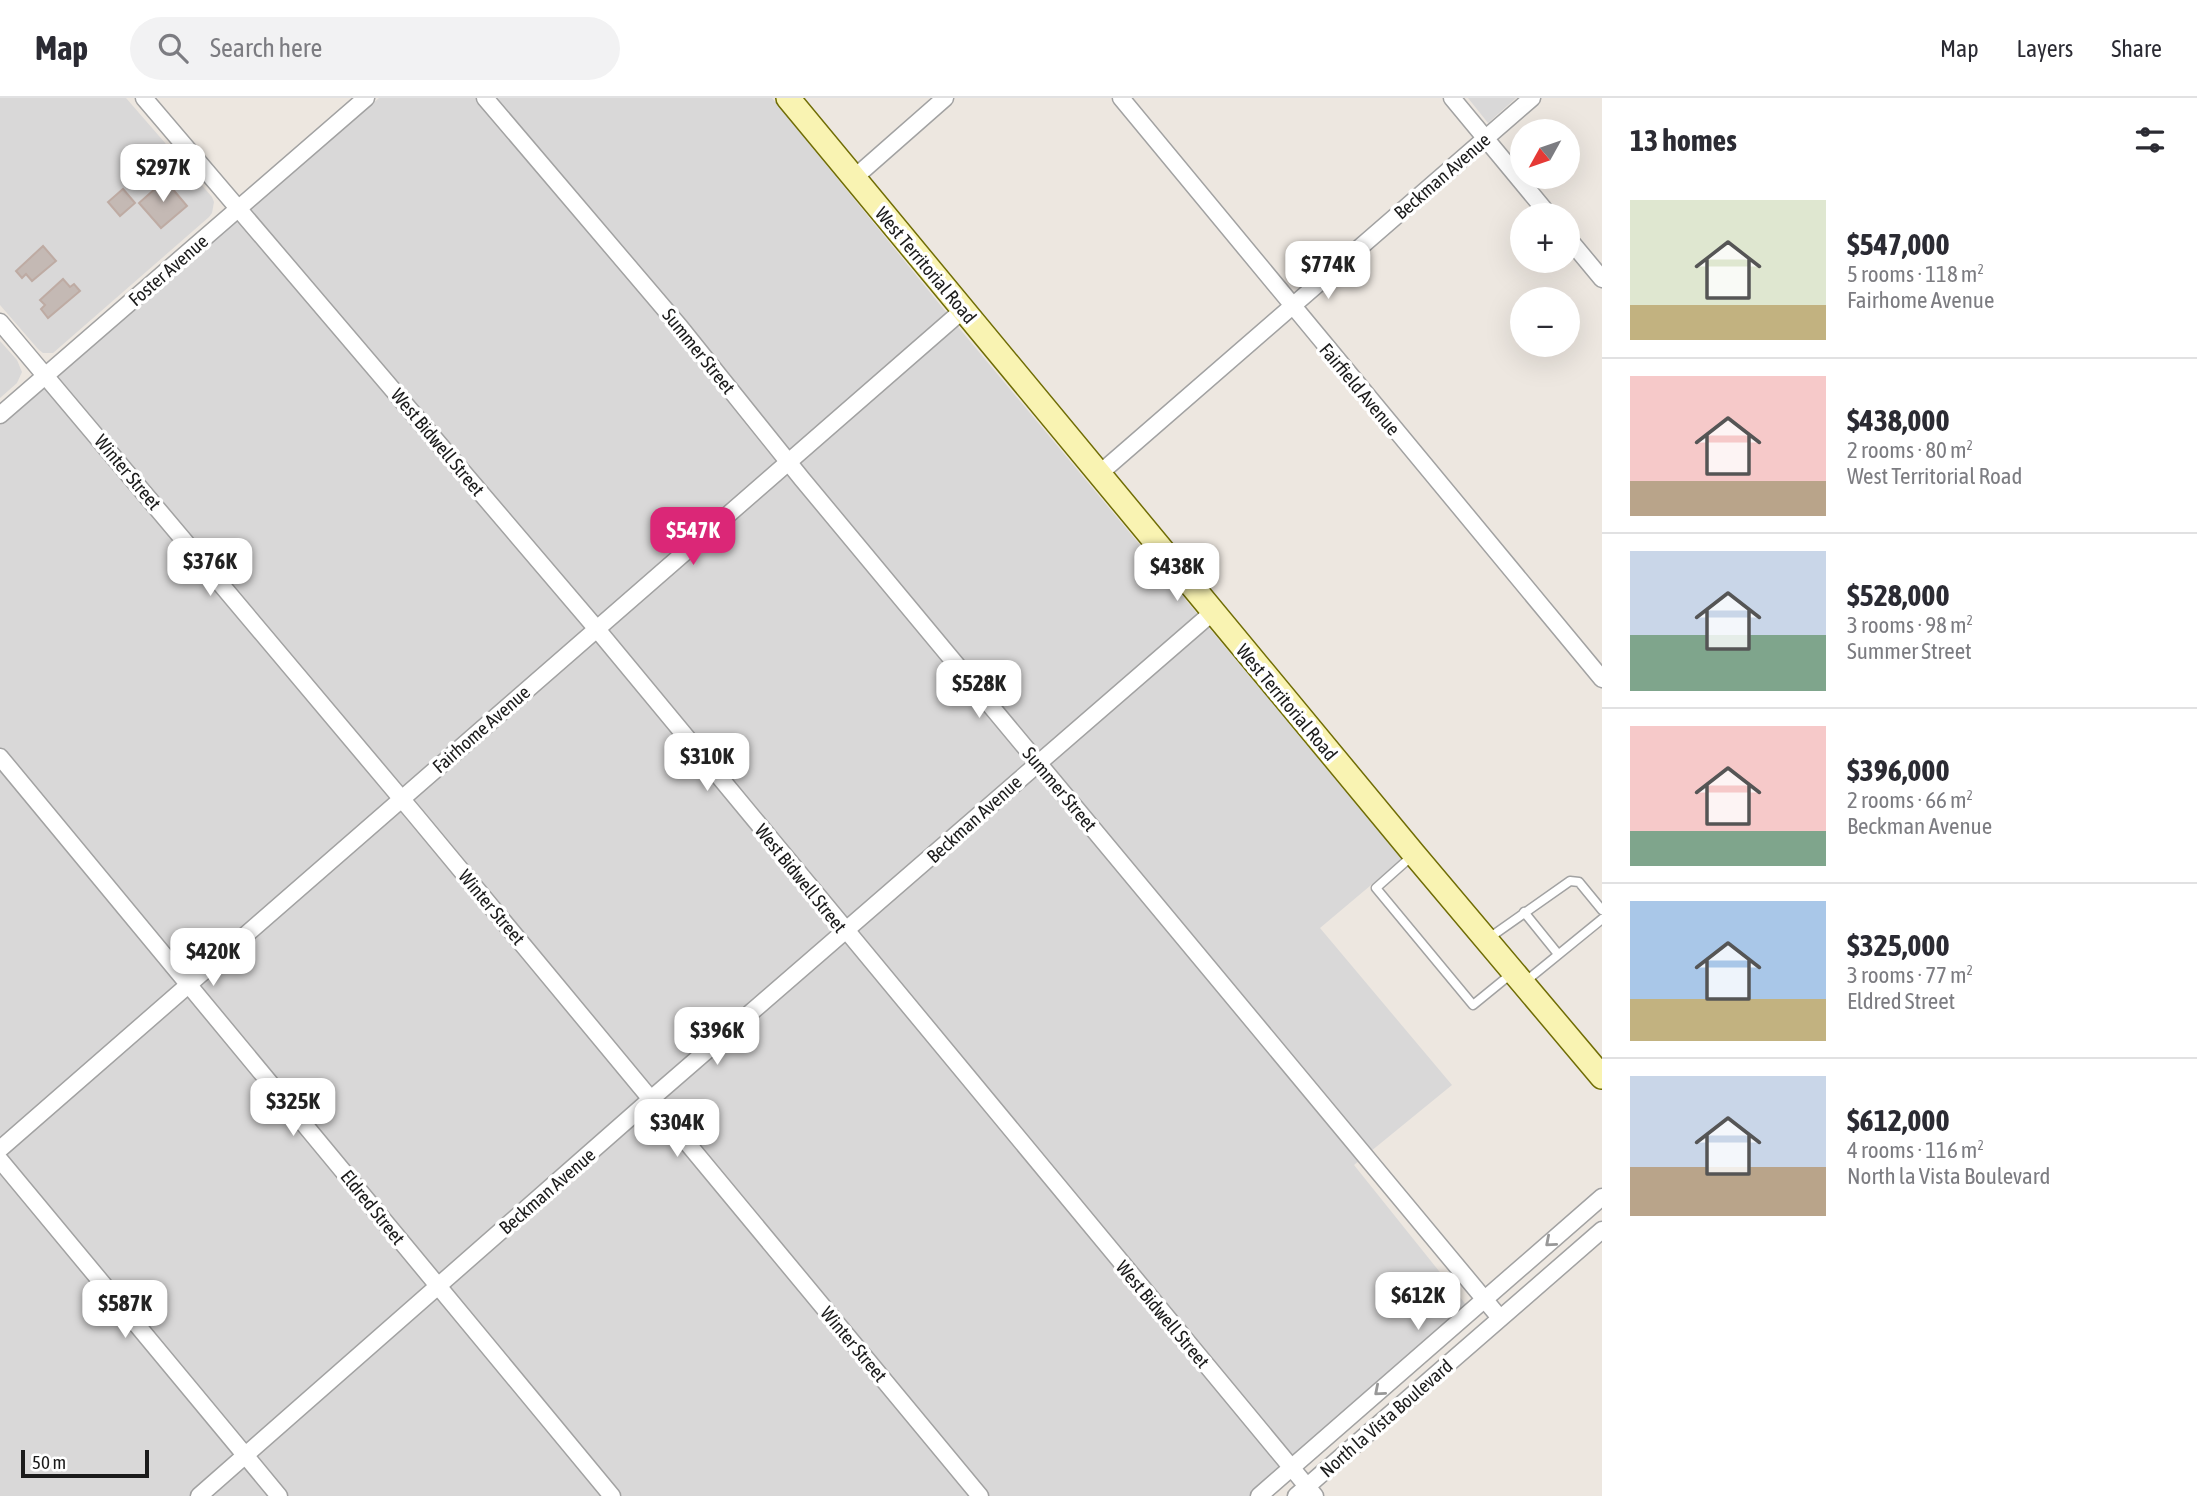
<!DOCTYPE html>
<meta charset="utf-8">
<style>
body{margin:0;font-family:"Asap Condensed",sans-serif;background:#f2f2f3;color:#2b2b33;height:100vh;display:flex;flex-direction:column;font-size:26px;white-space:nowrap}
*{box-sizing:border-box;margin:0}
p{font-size:23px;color:#7c7c81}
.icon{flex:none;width:38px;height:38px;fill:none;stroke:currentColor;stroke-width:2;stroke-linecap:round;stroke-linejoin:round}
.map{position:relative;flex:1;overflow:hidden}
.side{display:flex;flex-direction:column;background:#fff;width:595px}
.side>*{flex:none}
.needle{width:46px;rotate:230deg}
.controls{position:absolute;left:1510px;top:21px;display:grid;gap:14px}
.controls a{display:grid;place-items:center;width:70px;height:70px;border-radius:50%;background:#fff;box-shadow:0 7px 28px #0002;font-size:35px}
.scale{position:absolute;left:21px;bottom:18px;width:128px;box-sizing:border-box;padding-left:7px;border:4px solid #1b1b1b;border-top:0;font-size:19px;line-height:24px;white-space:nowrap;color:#1b1b1b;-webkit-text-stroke:5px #fff;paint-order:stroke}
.price{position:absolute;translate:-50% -60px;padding:0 16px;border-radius:14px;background:#fff;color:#222;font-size:23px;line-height:46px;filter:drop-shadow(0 2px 4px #0008)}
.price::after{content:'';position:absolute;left:50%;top:42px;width:21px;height:16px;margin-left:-10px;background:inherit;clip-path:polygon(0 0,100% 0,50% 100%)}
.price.on{background:#db2777;color:#fff}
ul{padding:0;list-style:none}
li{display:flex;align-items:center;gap:21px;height:175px;padding:0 28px}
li+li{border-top:2px solid #e1e1e2}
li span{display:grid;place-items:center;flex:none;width:196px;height:140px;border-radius:0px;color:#555}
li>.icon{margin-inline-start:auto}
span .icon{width:84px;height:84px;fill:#fffc;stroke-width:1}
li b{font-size:30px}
h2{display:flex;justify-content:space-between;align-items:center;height:84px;padding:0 28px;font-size:30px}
header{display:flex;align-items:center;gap:42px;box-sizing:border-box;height:98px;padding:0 35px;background:#fff;border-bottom:2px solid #e1e1e2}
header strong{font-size:33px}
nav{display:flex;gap:38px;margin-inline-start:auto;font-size:24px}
.search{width:490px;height:63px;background:#f2f2f3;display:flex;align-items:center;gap:18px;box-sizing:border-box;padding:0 24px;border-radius:38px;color:#7c7c81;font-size:26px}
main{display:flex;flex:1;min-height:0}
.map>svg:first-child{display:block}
.residential{fill:#d9d8d8}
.building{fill:#c4b9b4;stroke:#beaba3;stroke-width:2}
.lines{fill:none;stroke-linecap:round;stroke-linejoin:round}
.lane-casing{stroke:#a2a2a2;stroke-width:11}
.street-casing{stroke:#a2a2a2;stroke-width:19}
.secondary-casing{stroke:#706d05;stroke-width:26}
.lane{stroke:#fff;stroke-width:8}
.street{stroke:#fff;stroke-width:16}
.secondary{stroke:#f9f3b2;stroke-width:23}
.oneway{stroke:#989898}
.labels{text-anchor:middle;stroke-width:7;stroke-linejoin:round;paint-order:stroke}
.street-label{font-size:19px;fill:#1b1b1b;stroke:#fff}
</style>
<header>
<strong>Map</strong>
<div class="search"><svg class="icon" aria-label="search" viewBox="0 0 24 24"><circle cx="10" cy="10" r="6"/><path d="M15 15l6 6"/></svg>Search here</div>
<nav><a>Map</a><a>Layers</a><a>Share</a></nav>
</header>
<main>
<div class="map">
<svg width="1602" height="1398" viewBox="0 0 1602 1398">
<rect width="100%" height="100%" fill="#ede7e0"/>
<g class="residential">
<path d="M0 0H126L212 99 214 104 212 115 209 119 53 255H43L38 251 0 207Z"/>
<path d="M379 0H772L959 230 1402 761 1320 830 1452 987 1354 1067 1475 1218 1265 1398H0V327Z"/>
<path d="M1468 0H1516L1488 25Z"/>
<path d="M0 243 17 262 22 274 17 285 0 300Z"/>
</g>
<g class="building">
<path d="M165 82 187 108 161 130 139 105Z"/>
<path d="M123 91 135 105 120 118 108 104Z"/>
<path d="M43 148 56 163 32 183 26 176 22 180 16 173Z"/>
<path d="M63 181 70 189 74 186 80 193 48 220 41 211 45 207 40 202Z"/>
</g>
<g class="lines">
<g class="lane-casing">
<g id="lane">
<path d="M1412 758 1376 790 1473 907 1511 876"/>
<path d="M1524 814 1558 856"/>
<path d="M1489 840 1570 783 1579 784 1602 812"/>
<path d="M1526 883 1602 821"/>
</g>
</g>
<g class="street-casing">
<g id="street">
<path d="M144 0 596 530 1315 1398"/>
<path d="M485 0 680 229 802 381 1500 1220"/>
<path d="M1121 0 1602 581"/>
<path d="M1452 0 1549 117"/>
<path d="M854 80 945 0"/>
<path d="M1568 140 1602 181"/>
<path d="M0 224 416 718 980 1398"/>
<path d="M0 317 366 0"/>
<path d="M1099 376 1532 0"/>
<path d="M0 659 612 1398"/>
<path d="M0 1051 963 212"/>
<path d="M0 1062 279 1398"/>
<path d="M199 1398 651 1001 1213 514"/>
<path d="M1259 1398 1602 1099"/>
<path d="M1296 1398 1602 1132"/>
</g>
</g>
<g class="secondary-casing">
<path id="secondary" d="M788 0 1414 756 1602 979"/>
</g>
<use href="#lane" class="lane"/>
<use href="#street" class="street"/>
<use href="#secondary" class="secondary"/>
</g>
<defs><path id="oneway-chevron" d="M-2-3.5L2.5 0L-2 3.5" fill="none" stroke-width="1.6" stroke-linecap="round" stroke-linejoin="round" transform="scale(1.75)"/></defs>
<g class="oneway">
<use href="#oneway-chevron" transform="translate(1550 1144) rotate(139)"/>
<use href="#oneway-chevron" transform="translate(1379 1293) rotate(139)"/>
</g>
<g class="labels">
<g class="street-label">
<text transform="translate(1442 78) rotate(-41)" y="7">Beckman Avenue</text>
<text transform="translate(926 167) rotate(50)" y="7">West Territorial Road</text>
<text transform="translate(168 172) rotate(-41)" y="7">Foster Avenue</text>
<text transform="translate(699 253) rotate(51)" y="7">Summer Street</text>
<text transform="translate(1360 291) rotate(50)" y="7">Fairfield Avenue</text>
<text transform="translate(438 344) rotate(50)" y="7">West Bidwell Street</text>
<text transform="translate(128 374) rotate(50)" y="7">Winter Street</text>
<text transform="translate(1287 604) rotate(50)" y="7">West Territorial Road</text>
<text transform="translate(481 631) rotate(-41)" y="7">Fairhome Avenue</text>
<text transform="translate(1060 691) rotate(50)" y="7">Summer Street</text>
<text transform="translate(974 721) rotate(-42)" y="7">Beckman Avenue</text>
<text transform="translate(801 780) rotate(51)" y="7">West Bidwell Street</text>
<text transform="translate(492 809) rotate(50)" y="7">Winter Street</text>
<text transform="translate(547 1093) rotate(-41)" y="7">Beckman Avenue</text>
<text transform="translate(373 1109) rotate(51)" y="7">Eldred Street</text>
<text transform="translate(1163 1216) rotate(50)" y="7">West Bidwell Street</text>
<text transform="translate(854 1246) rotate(50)" y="7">Winter Street</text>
<text transform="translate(1386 1320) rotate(-41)" y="7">North la Vista Boulevard</text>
</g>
</g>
</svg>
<div class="controls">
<a><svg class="needle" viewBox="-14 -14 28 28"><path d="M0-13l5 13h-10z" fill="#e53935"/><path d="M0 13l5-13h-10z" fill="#7c7c81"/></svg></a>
<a>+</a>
<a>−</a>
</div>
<div class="scale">50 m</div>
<b class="price" style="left:163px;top:106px">$297K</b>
<b class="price" style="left:1328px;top:203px">$774K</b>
<b class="price on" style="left:693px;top:469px">$547K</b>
<b class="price" style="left:210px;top:500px">$376K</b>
<b class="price" style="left:1177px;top:505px">$438K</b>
<b class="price" style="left:979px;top:622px">$528K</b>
<b class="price" style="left:707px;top:695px">$310K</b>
<b class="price" style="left:213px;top:890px">$420K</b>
<b class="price" style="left:717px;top:969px">$396K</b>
<b class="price" style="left:293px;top:1040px">$325K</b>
<b class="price" style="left:677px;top:1061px">$304K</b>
<b class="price" style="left:1418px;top:1234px">$612K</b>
<b class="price" style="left:125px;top:1242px">$587K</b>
</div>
<section class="side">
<h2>13 homes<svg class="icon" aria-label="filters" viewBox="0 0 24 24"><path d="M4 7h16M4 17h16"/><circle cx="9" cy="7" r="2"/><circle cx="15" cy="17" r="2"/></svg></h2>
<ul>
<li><span style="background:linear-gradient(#dfe7d0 75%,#c2b280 0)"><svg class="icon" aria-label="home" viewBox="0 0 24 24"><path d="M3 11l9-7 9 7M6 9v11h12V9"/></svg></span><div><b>$547,000</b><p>5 rooms · 118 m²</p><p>Fairhome Avenue</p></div></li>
<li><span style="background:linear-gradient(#f6c9c9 75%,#b9a48a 0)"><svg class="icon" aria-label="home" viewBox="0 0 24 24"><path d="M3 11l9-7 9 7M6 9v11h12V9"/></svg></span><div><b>$438,000</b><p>2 rooms · 80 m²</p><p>West Territorial Road</p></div></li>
<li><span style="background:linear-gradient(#c9d6e8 60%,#7fa58c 0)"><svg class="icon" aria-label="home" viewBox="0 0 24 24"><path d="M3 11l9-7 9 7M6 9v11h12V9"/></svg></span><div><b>$528,000</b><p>3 rooms · 98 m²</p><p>Summer Street</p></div></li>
<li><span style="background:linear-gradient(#f6c9c9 75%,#7fa58c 0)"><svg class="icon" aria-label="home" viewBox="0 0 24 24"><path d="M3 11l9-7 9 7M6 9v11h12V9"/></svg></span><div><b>$396,000</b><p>2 rooms · 66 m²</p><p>Beckman Avenue</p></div></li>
<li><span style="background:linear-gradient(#a9c7e8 70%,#c2b280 0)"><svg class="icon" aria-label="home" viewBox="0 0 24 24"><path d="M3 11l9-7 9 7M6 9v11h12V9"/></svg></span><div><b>$325,000</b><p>3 rooms · 77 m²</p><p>Eldred Street</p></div></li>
<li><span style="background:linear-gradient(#c9d6e8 65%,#b9a48a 0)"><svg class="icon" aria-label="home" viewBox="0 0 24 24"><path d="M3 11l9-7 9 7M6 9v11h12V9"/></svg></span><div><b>$612,000</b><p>4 rooms · 116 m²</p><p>North la Vista Boulevard</p></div></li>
</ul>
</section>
</main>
